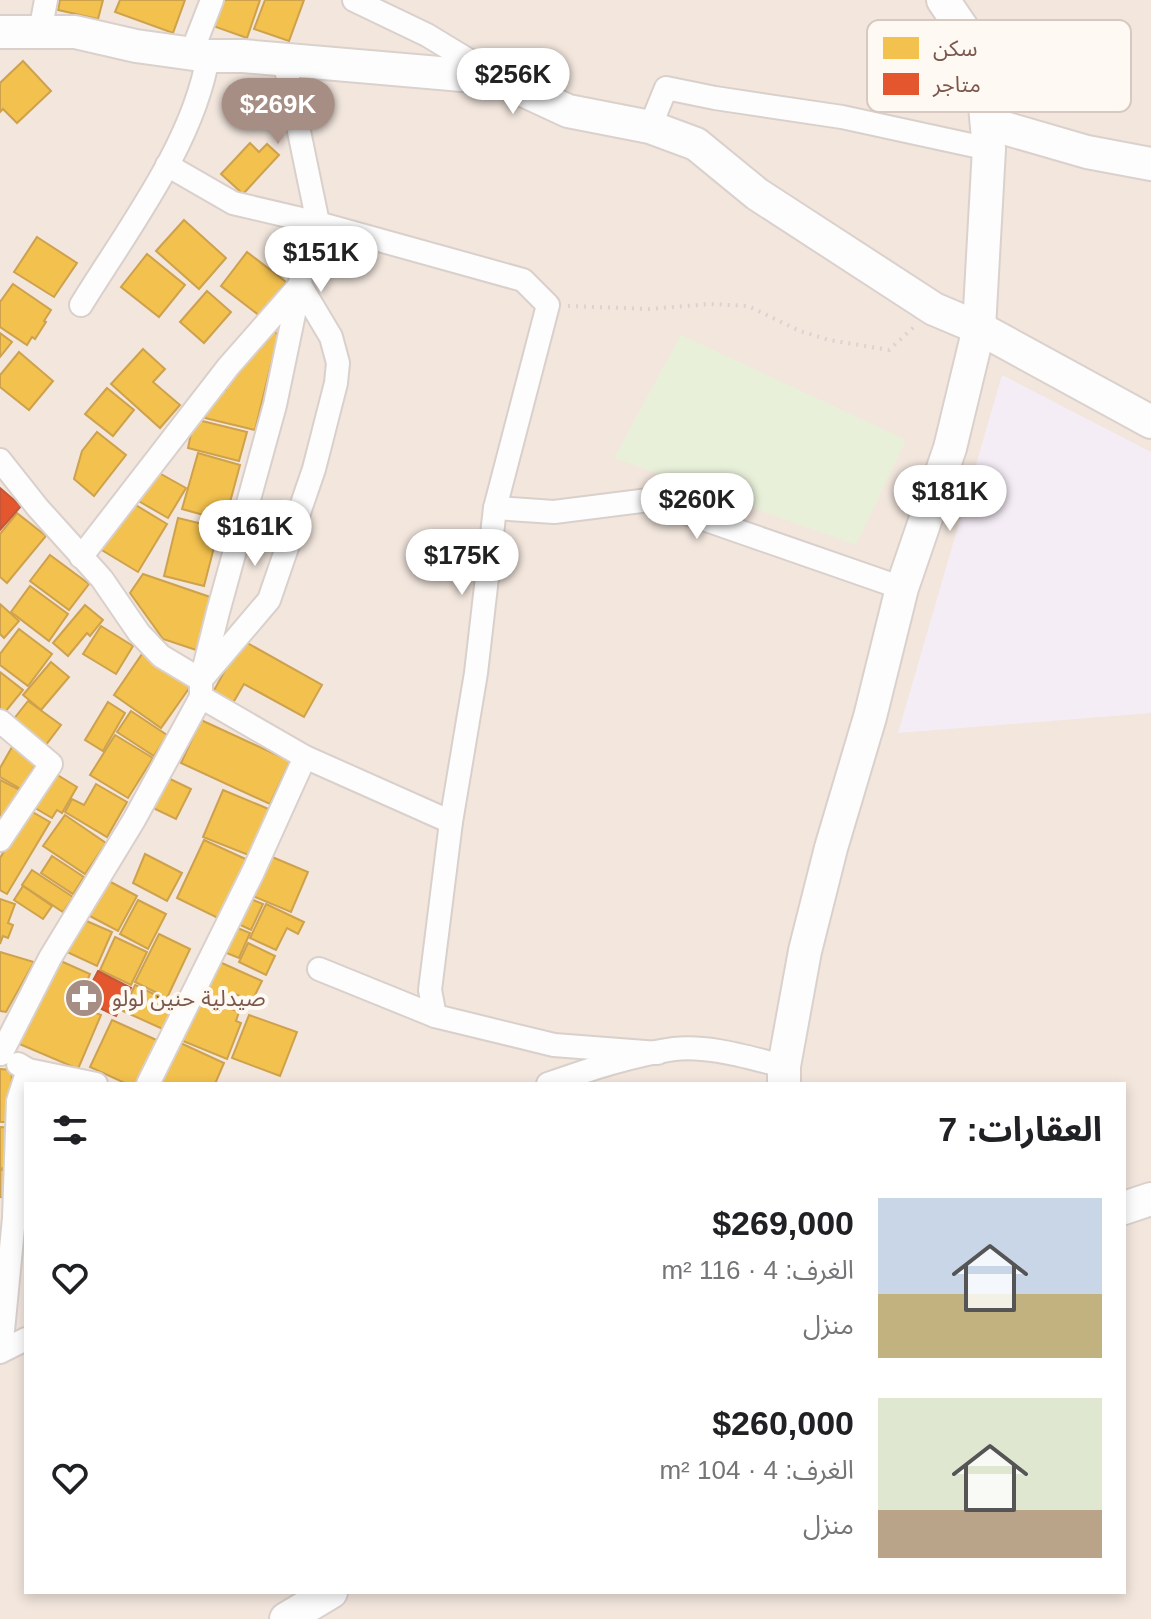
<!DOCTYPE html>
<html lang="ar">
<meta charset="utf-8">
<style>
body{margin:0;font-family:Helvetica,"Noto Sans Arabic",sans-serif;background:#f2f2f2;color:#202124;direction:rtl;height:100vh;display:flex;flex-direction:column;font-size:30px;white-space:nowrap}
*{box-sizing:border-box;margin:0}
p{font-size:26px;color:#757577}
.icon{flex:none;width:44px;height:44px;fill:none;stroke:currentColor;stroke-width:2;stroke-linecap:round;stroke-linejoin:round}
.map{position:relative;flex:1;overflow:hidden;direction:ltr}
.panel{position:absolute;left:24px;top:1082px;width:1102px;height:512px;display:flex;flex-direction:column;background:#fff;border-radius:0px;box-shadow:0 4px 12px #0003;direction:rtl}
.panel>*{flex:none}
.price{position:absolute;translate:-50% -68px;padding:0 18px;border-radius:28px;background:#fff;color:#222;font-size:26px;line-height:52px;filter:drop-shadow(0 2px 4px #0008)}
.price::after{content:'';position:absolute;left:50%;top:48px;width:24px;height:18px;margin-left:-12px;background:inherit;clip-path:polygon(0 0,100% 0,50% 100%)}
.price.current{background:#a78e85;color:#fff}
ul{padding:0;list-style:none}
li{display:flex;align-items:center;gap:24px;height:200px;padding:0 24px}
li span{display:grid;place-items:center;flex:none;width:224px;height:160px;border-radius:0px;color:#555}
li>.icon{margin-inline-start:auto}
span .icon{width:96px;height:96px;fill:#fffc;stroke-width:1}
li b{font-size:34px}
h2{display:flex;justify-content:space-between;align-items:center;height:96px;padding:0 24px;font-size:34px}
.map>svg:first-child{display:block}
.residential{fill:#f2e6dd;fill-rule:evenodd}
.education{fill:#f5edf6}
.green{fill:#e8f0da}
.homes{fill:#f2c14e;stroke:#cea14d;stroke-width:2}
.shops{fill:#e4572e;stroke:#c45737;stroke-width:2}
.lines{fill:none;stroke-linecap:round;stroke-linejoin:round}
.street-casing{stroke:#d9d0cc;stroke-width:26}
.secondary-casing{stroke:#dad1cd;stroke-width:36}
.path{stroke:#dcd2cf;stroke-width:4;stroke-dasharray:2 6;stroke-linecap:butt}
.street{stroke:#fefdfd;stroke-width:22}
.secondary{stroke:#fefdfd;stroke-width:32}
.labels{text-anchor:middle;stroke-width:8;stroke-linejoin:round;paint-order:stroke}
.poi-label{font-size:22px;fill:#7b574c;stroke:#fff9f3;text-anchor:start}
.key{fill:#fff9f3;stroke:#d7c8c1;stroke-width:2}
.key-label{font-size:22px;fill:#7b574c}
</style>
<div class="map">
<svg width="1151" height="1619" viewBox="0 0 1151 1619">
<rect width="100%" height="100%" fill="#f9f4ef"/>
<path class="residential" d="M0 0H1151V1619H0ZM26 1084H1124V1592H26Z"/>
<path class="education" d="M1002 375 1151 452V713L898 733Z"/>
<path class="green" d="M681 335 906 440 856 545 614 458Z"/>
<g class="homes">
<path d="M60 0H103L98 19 58 10Z"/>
<path d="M120 0H185L173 33 115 12Z"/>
<path d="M222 0H260L247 38 213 26Z"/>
<path d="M265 0H304L289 41 254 29Z"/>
<path d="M23 61 51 91 17 123 3 109 0 112V83Z"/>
<path d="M250 143 259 152 267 144 279 155 243 194 221 174Z"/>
<path d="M184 220 226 258 199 289 156 251Z"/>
<path d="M37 237 77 263 54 297 14 272Z"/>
<path d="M247 252 286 282 260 316 221 286Z"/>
<path d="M147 254 185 285 159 317 121 287Z"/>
<path d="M13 284 51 310 44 321 46 322 35 339 32 337 27 345 0 327V302Z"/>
<path d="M207 291 231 312 204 343 180 322Z"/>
<path d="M274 330 278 336 255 430 205 418 209 402 215 403 219 389 226 390 228 380 232 381 235 368 241 370 244 357 251 358 254 345Z"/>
<path d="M0 333 12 342 0 357Z"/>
<path d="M143 349 165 369 153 382 180 405 160 428 111 384Z"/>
<path d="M19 352 53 381 29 410 0 387V375Z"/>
<path d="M107 388 134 410 113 436 85 414Z"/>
<path d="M194 419 247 432 239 461 188 448Z"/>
<path d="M97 432 126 455 94 496 74 479 82 451Z"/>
<path d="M198 453 240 465 225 521 182 509Z"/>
<path d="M152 469 186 488 168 518 135 499Z"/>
<path d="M129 501 167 524 138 572 100 549Z"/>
<path d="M17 513 46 536 7 583 0 577V534Z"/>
<path d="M178 518 219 528 204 586 164 576Z"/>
<path d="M50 555 89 584 69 610 30 581Z"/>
<path d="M143 574 213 598 196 650 163 639 130 593Z"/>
<path d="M30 586 68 614 49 641 11 612Z"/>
<path d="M0 604 19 621 4 638 0 634Z"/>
<path d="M85 605 103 620 90 636 87 633 68 656 53 643Z"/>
<path d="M101 626 133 646 116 674 83 654Z"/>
<path d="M19 629 52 654 28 686 0 665V654Z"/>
<path d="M242 640 322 685 304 717 244 684 233 703 213 692Z"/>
<path d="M142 654 190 687 161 728 114 695Z"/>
<path d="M51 662 69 677 41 710 23 695Z"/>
<path d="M0 672 23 690 1 717H0Z"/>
<path d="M28 701 61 725 42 750 9 725Z"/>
<path d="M108 702 125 713 103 751 85 740Z"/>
<path d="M131 711 167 735 154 756 117 732Z"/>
<path d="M201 720 290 761 270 804 181 763Z"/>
<path d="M115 735 153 758 128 798 90 775Z"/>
<path d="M12 747 37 762 21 789 0 777V768Z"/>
<path d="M51 771 77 787 62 813 57 810 52 818 30 805Z"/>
<path d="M166 777 191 789 176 819 151 807Z"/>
<path d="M0 780 20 790 0 826Z"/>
<path d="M96 784 127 802 107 837 65 812 72 799 84 805Z"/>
<path d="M223 790 271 810 251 856 203 837Z"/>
<path d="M29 810 50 822 7 894 0 890V858Z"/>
<path d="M65 815 106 843 85 874 43 846Z"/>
<path d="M204 840 250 861 222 920 177 898Z"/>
<path d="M145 854 182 873 167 901 133 883Z"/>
<path d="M265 854 308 872 291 912 248 894Z"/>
<path d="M52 856 84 877 73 894 41 873Z"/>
<path d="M32 870 73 897 63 912 22 885Z"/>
<path d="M105 879 137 896 118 931 86 914Z"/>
<path d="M23 886 52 906 43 919 14 900Z"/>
<path d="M246 897 263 904 251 930 234 922Z"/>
<path d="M0 899 15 904 8 923 13 925 8 938 3 936 0 944Z"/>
<path d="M138 900 166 914 148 949 120 934Z"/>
<path d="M266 904 304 922 298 934 287 928 276 950 250 938Z"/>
<path d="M82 919 112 932 97 966 67 952Z"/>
<path d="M230 925 250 933 239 958 219 950Z"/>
<path d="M159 934 190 949 167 998 135 982Z"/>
<path d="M115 937 147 952 131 985 100 970Z"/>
<path d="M248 943 275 956 266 975 239 962Z"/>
<path d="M0 952 34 962 6 1012 0 1011Z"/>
<path d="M54 958 90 974 77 1005 101 1015 78 1069 17 1043Z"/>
<path d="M213 959 262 981 252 1001 235 994 230 1006 199 992Z"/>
<path d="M135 985 179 1006 167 1031 123 1011Z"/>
<path d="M197 995 239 1012 236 1021 241 1023 227 1059 178 1039Z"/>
<path d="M249 1015 297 1032 280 1076 232 1058Z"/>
<path d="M112 1020 161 1042 141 1084H127L90 1067Z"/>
<path d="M174 1040 224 1063 215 1084H159Z"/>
<path d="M0 1069 12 1070 10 1122H0Z"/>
<path d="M0 1127 14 1128 11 1169 0 1168Z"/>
<path d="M0 1170H10L8 1198 0 1197Z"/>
</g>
<g class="shops">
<path d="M0 488 21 506 0 530Z"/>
<path d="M98 971 131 988 116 1016 83 1000Z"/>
</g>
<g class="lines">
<g class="street-casing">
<g id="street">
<path d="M354 0 427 35 493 75"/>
<path d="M40 32 46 0"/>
<path d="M191 54 212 0"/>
<path d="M650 127 666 88 715 98 842 117 989 149"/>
<path d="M167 165 233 203 318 223 523 280 548 305 495 508 476 673 451 822 430 990 435 1016 554 1045 658 1053"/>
<path d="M81 305C127 230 194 143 208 56"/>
<path d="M0 460 38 508 102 579 139 633 161 656 201 680 269 600 314 469 336 383 338 363 331 337 300 285 303 252 318 223 284 59"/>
<path d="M495 508 554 512 649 500 902 588"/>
<path d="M81 557 228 367 300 285 275 405 218 612 201 680V697"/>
<path d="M0 721 51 764 0 840"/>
<path d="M319 969 435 1016"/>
<path d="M1 1054 50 958 134 820 201 697 305 757 451 822"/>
<path d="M18 1064 28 1070 96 1084"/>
<path d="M148 1084 253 872 305 757"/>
<path d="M548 1084C588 1070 631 1055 674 1049 710 1045 749 1058 784 1066"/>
<path d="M1 1351 14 1218 18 1101 28 1070"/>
<path d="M0 1352 26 1339"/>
</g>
</g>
<g class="secondary-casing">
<g id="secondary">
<path d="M0 32H75L136 46 208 56H243L497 78 568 111 650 127 696 144 757 194 934 309 979 328 1151 422"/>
<path d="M987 123 1087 152 1151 164"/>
<path d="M784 1084V1066L805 951 831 848 870 717 902 588 950 448 979 328 989 149 985 106 973 44 943 0"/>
<path d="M1124 1208 1151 1199"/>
<path d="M286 1619 331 1592"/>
</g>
</g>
<path class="path" d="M568 306 649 309 710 304 748 306 800 331 829 340 889 350 914 327"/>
<use href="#street" class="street"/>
<use href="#secondary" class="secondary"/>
</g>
<defs>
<g id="pharmacy-disc" transform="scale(2)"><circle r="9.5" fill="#a78e85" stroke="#fff9f3"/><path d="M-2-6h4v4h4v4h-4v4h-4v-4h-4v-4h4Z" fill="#fff"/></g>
</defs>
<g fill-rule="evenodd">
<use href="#pharmacy-disc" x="84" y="998"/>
</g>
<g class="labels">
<g class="poi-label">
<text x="112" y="1006">صيدلية حنين لولو</text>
</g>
</g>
<rect x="867" y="20" width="264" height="92" rx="12" class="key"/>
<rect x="883" y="37" width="36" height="22" fill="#f2c14e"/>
<rect x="883" y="73" width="36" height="22" fill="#e4572e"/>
<g class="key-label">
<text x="933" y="56">سكن</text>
<text x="933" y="92">متاجر</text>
</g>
</svg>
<b class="price" style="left:513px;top:116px">$256K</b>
<b class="price current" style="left:278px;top:146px">$269K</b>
<b class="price" style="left:321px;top:294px">$151K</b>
<b class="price" style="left:950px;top:533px">$181K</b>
<b class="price" style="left:697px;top:541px">$260K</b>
<b class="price" style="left:255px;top:568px">$161K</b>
<b class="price" style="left:462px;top:597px">$175K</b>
<section class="panel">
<h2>العقارات: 7<svg class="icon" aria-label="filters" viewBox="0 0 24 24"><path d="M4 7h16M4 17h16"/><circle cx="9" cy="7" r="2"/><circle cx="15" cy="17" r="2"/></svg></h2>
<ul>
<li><span style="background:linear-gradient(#c9d6e8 60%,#c2b280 0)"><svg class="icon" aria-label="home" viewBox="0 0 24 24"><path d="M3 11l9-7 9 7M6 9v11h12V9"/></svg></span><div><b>$269,000</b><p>الغرف: 4 · 116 m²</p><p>منزل</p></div><svg class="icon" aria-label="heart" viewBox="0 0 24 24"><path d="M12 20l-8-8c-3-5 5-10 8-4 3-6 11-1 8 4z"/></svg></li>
<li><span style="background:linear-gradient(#dfe7d0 70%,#b9a48a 0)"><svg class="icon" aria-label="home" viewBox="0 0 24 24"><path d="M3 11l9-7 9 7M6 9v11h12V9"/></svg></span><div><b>$260,000</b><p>الغرف: 4 · 104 m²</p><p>منزل</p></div><svg class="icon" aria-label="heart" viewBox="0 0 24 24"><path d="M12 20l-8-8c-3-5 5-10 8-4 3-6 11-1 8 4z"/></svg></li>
</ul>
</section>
</div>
